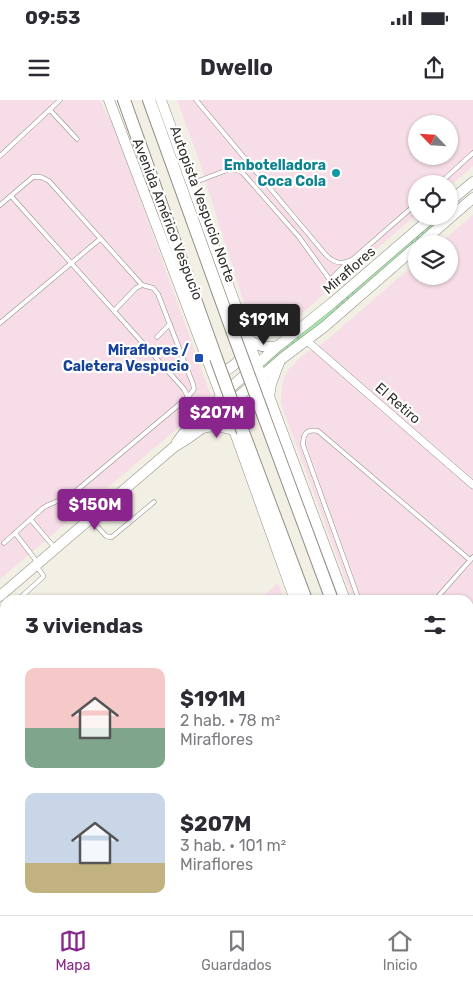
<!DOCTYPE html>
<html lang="es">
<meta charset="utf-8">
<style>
body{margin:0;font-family:Rubik,sans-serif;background:#f7f7f7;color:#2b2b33;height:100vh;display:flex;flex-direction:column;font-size:19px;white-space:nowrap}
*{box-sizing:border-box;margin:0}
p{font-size:16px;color:#7c7c81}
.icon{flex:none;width:28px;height:28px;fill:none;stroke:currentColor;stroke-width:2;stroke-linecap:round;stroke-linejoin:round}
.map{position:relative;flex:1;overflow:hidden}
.details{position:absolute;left:0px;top:495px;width:474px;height:320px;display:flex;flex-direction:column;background:#fff;border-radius:15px 15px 0 0;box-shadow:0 1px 4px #0004}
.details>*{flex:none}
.needle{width:32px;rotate:295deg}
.fabs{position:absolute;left:408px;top:15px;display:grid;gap:10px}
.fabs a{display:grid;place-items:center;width:50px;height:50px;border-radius:50%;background:#fff;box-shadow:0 1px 4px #0004;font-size:25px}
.price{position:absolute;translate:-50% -42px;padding:0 11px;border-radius:5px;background:#89258c;color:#fff;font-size:16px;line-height:32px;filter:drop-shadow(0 1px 2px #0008)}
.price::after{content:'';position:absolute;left:50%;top:30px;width:15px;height:11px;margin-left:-8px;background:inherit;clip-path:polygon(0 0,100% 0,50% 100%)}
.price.current{background:#222;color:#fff}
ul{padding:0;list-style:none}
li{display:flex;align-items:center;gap:15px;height:125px;padding:0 25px}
li span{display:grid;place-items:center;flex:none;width:140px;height:100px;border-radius:10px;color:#555}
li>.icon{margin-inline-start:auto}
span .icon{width:60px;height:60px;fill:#fffc;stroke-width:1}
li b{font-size:21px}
h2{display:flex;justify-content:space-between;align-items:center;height:60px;padding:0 25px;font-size:21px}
.status{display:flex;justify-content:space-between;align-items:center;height:35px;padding:0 25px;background:#fff;direction:ltr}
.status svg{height:14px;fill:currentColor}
header{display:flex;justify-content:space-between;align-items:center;height:65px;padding:0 25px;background:#fff;font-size:22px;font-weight:700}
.menu{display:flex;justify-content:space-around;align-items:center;height:70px;border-top:1px solid #e1e1e2;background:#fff;font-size:14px;color:#7c7c81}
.menu a{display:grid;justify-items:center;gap:2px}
.menu .current{color:#89258c}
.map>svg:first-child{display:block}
.industrial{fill:#f6dde7;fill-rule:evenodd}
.grass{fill:url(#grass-dots)}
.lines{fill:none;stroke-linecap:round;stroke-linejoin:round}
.lane-casing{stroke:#928f85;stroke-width:5}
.street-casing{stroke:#928f85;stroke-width:8}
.secondary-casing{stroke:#928f85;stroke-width:11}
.highway-casing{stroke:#928f85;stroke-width:14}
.lane{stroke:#fff;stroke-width:4}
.street{stroke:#fff;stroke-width:7}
.secondary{stroke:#fff;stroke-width:10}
.highway{stroke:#fff;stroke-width:12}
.highway-bridge-casing{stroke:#928f85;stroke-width:14;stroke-linecap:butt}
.highway-bridge{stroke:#fff;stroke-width:12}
.culture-dot{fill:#0f9aa8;stroke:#fff;stroke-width:2}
.transit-dot{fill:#1a4fb4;stroke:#fff;stroke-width:2}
.labels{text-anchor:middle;stroke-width:4.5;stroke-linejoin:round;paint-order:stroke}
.culture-label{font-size:14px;font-weight:bold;fill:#0d838f;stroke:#fff;text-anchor:end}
.street-label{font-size:14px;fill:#33322d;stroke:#fff}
.transit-label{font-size:14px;font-weight:bold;fill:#164399;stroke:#fff;text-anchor:end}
</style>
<div class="status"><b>09:53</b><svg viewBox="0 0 49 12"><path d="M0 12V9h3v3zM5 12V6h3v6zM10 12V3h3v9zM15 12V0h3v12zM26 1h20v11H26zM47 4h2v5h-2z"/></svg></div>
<header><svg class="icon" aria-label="menu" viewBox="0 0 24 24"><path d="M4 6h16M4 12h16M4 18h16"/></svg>Dwello<svg class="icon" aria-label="share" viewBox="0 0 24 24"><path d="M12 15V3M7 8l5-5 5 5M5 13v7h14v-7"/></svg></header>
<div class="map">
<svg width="473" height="815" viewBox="0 0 473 815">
<defs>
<pattern id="grass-dots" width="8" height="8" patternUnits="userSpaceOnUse" patternTransform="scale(1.25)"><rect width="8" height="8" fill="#a5e8ac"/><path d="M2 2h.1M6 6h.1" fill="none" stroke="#8ec794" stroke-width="1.8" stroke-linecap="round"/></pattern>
</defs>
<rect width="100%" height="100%" fill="#f2efe4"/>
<g class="industrial">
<path d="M0 0H100L104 9 114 27 212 299 0 479Z"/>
<path d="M177 0H473V66L449 87V84H416V115L285 228 253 231 197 54ZM416 24H449V56H416Z"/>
<path d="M473 115V815H470L468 810 469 500H353L283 309 281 301 282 286 284 277 289 269 302 256 327 240 416 163V176H449V144H439Z"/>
<path d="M278 483 284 500H259Z"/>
<path d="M0 579 5 583V810H395L397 815H0Z"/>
</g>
<path class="grass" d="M435 116H446L265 271 262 264Z"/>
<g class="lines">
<g class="lane-casing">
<g id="lane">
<path d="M196 0 326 155C335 164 343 165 353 159L416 104"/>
<path d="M50 10 77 39"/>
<path d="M0 56 60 0"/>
<path d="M193 83 230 69 236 70 242 72 299 137 330 180 347 163"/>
<path d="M439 84 473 53"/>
<path d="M0 105 33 77H41L49 81 142 185 153 188 158 194 193 284 194 289 188 297"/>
<path d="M114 211 136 188 142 185"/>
<path d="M0 223 100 139"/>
<path d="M157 237 170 224"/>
<path d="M31 420 54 447"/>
<path d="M91 420 106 436 109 437H112L154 402"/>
<path d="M15 433 38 463"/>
<path d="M4 443 43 408 48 405 70 396 188 297 184 289 11 96"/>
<path d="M21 497 43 477V475L37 467"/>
<path d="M270 500 273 499 275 500"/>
<path d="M359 500 303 345C303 334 306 329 318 331L470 460"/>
<path d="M435 500 473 457"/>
<path d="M469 560 473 564"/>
<path d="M0 646 5 642"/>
<path d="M469 663 473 658"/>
<path d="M0 667 5 662"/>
<path d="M469 763 473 776"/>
<path d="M20 810 23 815"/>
<path d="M34 815 40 810"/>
<path d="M200 815 206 810"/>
</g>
</g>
<g class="street-casing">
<g id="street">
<path d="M306 240 473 385"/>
<path d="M0 572 5 578"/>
<path d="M0 812 5 807"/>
</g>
</g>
<g class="secondary-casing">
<g id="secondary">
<path d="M109 0 234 330 295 500"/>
<path d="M161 0 257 264 345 500"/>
<path d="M449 102 473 82"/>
<path d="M420 144 473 98"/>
<path d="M214 274C226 273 240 262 244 252 246 248 247 243 248 239 257 246 266 249 277 246"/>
<path d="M203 328C215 325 221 327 234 330 236 313 253 299 269 297L271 284 279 263"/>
<path d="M177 342 184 333 230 288 278 246 332 203 433 116"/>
<path d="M0 496 174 347 187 339 201 329 284 257 324 227 416 147"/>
<path d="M407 810 409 815"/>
</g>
</g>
<g class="highway-casing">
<g id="highway">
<path d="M124 0 216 258"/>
<path d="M149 0 236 241"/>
<path d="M263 314 332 500"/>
<path d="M243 332 306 500"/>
<path d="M423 810 425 815"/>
<path d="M443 810 445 815"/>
<path d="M455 810 456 815"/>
</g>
</g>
<use href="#lane" class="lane"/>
<use href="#street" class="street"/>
<use href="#secondary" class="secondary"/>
<use href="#highway" class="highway"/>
<g class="highway-bridge-casing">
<g id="highway-bridge">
<path d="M236 241 263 314"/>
<path d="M216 258 243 332"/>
</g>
</g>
<use href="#highway-bridge" class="highway-bridge"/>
</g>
<circle class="culture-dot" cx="336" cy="73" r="5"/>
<rect class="transit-dot" x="194" y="253" width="10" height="10" rx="2.5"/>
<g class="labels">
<g class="culture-label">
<text x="326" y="70">Embotelladora<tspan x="326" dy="16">Coca Cola</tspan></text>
</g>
<g class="street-label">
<text transform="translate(203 104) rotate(70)" y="5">Autopista Vespucio Norte</text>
<text transform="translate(168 119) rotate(69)" y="5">Avenida Américo Vespucio</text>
<text transform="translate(349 170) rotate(-41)" y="5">Miraflores</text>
<text transform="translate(398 303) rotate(41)" y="5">El Retiro</text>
</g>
<g class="transit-label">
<text x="189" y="255">Miraflores /<tspan x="189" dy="16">Caletera Vespucio</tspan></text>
</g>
</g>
</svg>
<div class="fabs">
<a><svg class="needle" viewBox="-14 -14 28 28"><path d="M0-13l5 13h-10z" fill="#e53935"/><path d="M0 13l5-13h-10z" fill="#7c7c81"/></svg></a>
<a><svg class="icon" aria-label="locate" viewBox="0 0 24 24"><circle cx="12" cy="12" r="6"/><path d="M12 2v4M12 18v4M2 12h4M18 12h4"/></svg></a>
<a><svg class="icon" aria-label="layers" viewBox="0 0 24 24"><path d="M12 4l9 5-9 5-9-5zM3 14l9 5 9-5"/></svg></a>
</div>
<b class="price current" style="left:264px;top:246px">$191M</b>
<b class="price" style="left:217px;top:339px">$207M</b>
<b class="price" style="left:95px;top:431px">$150M</b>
<section class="details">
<h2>3 viviendas<svg class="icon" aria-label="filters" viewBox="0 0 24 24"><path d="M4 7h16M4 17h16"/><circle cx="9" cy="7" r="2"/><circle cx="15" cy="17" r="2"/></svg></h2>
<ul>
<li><span style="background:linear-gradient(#f6c9c9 60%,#7fa58c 0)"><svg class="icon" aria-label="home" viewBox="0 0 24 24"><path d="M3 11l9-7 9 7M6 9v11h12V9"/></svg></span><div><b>$191M</b><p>2 hab. · 78 m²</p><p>Miraflores</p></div></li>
<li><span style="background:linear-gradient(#c9d6e8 70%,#c2b280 0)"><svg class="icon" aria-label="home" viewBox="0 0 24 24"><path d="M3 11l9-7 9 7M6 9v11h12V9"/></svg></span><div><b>$207M</b><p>3 hab. · 101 m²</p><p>Miraflores</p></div></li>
</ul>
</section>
</div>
<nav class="menu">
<a class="current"><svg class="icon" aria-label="map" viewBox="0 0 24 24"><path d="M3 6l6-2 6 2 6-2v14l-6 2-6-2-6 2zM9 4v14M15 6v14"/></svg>Mapa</a>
<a><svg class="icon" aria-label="saved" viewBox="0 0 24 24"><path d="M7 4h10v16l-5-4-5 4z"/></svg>Guardados</a>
<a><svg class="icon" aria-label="home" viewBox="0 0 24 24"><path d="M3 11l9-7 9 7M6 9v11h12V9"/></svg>Inicio</a>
</nav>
